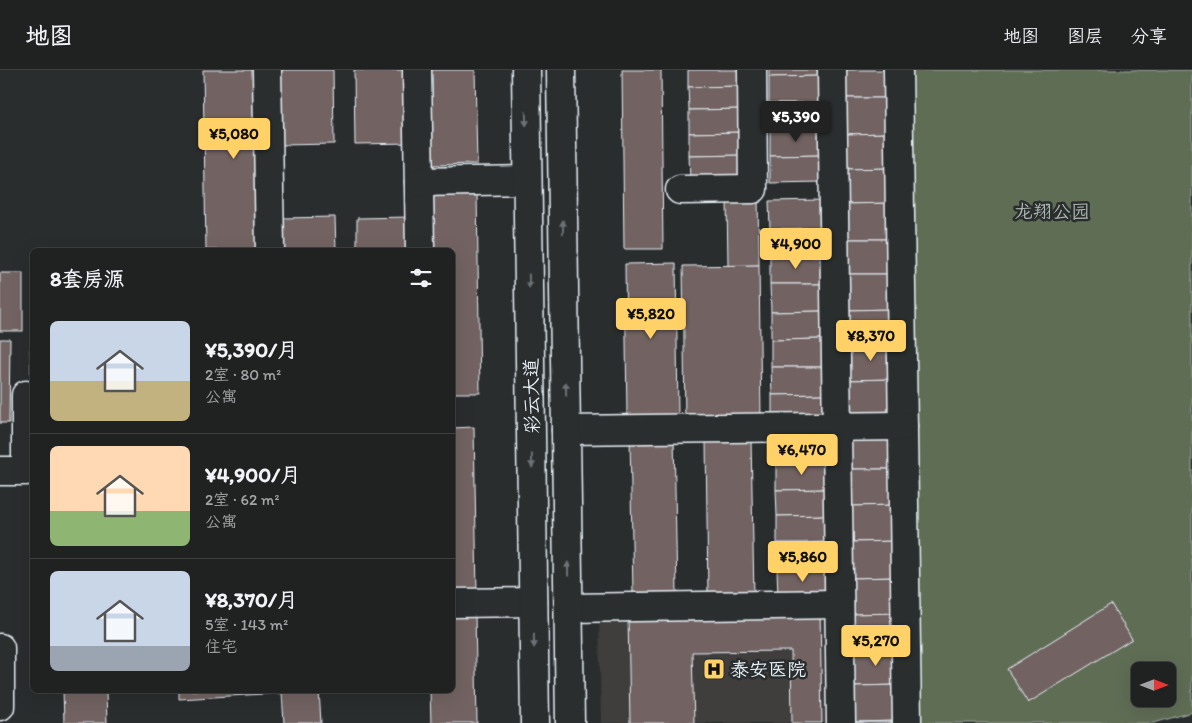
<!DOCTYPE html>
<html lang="zh">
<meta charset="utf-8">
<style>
body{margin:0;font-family:Itim,"LXGW WenKai TC",sans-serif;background:#282a2a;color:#f1f3f6;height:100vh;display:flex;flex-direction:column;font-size:19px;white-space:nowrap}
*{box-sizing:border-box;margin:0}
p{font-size:16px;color:#a2a4a5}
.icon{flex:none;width:28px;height:28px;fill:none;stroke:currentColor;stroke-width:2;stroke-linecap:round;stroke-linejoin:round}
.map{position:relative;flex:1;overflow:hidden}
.panel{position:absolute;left:30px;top:178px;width:425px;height:445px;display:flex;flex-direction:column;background:#202222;border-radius:8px;box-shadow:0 5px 20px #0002,0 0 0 1px #3d3f40}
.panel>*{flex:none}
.needle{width:32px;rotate:90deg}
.buttons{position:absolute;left:1131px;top:592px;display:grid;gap:10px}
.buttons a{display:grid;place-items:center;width:45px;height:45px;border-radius:8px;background:#202222;box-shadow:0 5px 20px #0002,0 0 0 1px #3d3f40;font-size:25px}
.price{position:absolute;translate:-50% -42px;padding:0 11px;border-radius:5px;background:#ffd166;color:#111;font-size:16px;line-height:32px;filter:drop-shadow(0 1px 2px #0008)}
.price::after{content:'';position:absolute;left:50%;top:30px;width:15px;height:11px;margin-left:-8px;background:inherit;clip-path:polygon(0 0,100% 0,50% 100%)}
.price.active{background:#222;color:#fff}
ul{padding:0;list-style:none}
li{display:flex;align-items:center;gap:15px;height:125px;padding:0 20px}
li+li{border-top:1px solid #3d3f40}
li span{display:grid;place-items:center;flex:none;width:140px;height:100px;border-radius:8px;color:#555}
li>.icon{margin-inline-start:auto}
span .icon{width:60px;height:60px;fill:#fffc;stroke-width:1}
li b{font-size:21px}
h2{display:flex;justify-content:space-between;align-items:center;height:60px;padding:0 20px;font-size:21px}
header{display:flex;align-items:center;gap:30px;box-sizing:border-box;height:70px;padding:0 25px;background:#202222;border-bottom:1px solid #3d3f40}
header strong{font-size:24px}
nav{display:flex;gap:28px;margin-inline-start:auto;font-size:18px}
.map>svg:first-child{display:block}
.built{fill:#403e3e}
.green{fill:#616d54;stroke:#a4afa6;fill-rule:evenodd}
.building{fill:#726462;stroke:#e8f1f8}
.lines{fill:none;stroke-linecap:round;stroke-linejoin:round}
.minor-casing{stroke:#e8f1f8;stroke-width:31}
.major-casing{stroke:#e8f1f8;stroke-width:31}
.minor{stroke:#2a2d2e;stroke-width:28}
.major{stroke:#2a2d2e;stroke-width:28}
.oneway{fill:#6c7275}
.labels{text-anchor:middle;stroke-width:5;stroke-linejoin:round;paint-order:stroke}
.park-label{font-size:19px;fill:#abb6ae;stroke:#2a2d2e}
.street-label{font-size:19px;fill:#e8f1f8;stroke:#2a2d2e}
.poi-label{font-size:19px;fill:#e8f1f8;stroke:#2a2d2e;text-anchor:start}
</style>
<header>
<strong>地图</strong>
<nav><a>地图</a><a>图层</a><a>分享</a></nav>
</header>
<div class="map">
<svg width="1192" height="653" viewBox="0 0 1192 653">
<rect width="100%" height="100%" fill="#2a2d2e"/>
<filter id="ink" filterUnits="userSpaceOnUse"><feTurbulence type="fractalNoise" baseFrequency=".02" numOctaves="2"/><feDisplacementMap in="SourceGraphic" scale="10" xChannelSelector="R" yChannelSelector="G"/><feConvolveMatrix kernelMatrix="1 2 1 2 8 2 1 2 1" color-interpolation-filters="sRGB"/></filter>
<g filter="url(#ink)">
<path class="built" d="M826 541 829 653H601L599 545Z"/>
<path class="green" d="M911 0H1192V642L1154 653H918ZM1140 601H1168V629H1140Z"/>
<g class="building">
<path d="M203 0H262L265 180H206Z"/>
<path d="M278 0H333L334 74 280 75Z"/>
<path d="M354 0H411L412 73 355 74Z"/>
<path d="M431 0H475L477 94 433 95Z"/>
<path d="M622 0H661L663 179H624Z"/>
<path d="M688 0H745V16L688 17Z"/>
<path d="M769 0H822V6L769 7Z"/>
<rect x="843" y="0" width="48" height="28"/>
<path d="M822 6V33H769V7Z"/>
<path d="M745 16 746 39 689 40 688 17Z"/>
<path d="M843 28H891L892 63 844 64Z"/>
<path d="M769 33H822V59L770 60Z"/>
<path d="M746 39V62L689 63V40Z"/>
<path d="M822 59 823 85 770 86V60Z"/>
<path d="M746 62V85L689 86V63Z"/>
<path d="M892 63V98L844 99V64Z"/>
<path d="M746 85V108L690 109 689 86Z"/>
<path d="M823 85V112L770 113V86Z"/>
<path d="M892 98 893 133 845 134 844 99Z"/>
<path d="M477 123 480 323H452V180H432L431 124Z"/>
<path d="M727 128H758L759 195 728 196Z"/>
<path d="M821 130 822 158 770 159 769 131Z"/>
<path d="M893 133V169H845V134Z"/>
<path d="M335 147 336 180H281V148Z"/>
<path d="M411 147 412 180H357V148Z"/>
<path d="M822 158V186L770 187V159Z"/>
<path d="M845 169H893L894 204H846Z"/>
<path d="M822 186V214H770V187Z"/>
<path d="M676 193 678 346 627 347 625 194Z"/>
<path d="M759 195 761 351 685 352 683 196Z"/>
<rect x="0" y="203" width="23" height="58"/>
<path d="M846 204H894V239L846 240Z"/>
<path d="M770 214H822L823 241 771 242Z"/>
<path d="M894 239 895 274 847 275 846 240Z"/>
<path d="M823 241 824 269 771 270V242Z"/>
<path d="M0 269H10L9 353H0Z"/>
<path d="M824 269V297H771V270Z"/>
<path d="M895 274V309L847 310V275Z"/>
<path d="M30 279H32V342Z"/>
<path d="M771 297H824V324L772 325Z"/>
<path d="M895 309 896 345H848L847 310Z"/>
<path d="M824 324 825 352 772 353V325Z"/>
<path d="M474 357 477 524 452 525V358Z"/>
<path d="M850 363H896L897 399H851Z"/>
<path d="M674 366 677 523 633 524 630 367Z"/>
<path d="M775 366H827L828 392 776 393Z"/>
<path d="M751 369 754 527 708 528 706 370Z"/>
<path d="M828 392V419L776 420V393Z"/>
<path d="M851 399H897L898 435 851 436Z"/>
<path d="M828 419V445L777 446 776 420Z"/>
<path d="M898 435V471L852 472 851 436Z"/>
<path d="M828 445 829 472 777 473V446Z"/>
<path d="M898 471V507L852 508V472Z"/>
<path d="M829 472V499L777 500V473Z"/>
<path d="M829 499V526H778L777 500Z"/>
<path d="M898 507 899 543 853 544 852 508Z"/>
<path d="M1111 534 1132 569 1028 633 1007 599Z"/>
<path d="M475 543 477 653H431L430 620H452V544Z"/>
<path d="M899 543V579L853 580V544Z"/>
<path d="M820 544 822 653H792L791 581 692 582 694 653H630L628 547Z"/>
<path d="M899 579 900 615 854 616 853 580Z"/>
<path d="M900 615 901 651 854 652V616Z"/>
<path d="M63 620H106L107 653H64Z"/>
<path d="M179 620H319L321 653H284L282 623 179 629Z"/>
<path d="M901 651V653H854V652Z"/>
</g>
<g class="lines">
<g class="minor-casing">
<g id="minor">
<path d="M267 0 270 180"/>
<path d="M417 0 420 180"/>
<path d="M832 0 841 653"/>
<path d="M898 0 907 653"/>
<path d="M419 112 527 110"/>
<path d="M680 120 753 119 752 0"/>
<path d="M566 360 903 356"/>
<path d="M0 401H26V325"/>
<path d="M452 533 533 532"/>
<path d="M569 538 839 534"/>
<path d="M0 578V636"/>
</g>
</g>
<g class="major-casing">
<g id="major">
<path d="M526 0 535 653"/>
<path d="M561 0 570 653"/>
</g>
</g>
<use href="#minor" class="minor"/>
<use href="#major" class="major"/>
</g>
<defs><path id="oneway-solid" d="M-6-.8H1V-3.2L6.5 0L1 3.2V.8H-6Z" transform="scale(1.25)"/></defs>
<g class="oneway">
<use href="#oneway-solid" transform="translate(526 49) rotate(89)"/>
<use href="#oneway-solid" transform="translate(563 157) rotate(-91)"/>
<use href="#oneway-solid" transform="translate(529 211) rotate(89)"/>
<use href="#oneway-solid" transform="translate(566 319) rotate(-91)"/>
<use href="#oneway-solid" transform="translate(532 391) rotate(89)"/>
<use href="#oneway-solid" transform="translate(568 499) rotate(-91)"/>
<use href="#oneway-solid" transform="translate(534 571) rotate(89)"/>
</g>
</g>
<defs>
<g id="hospital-square" transform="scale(1.125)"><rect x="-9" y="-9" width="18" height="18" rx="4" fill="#ffd166" stroke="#2a2d2e"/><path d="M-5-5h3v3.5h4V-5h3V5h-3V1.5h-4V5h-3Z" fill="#111"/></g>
</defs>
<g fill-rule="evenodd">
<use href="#hospital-square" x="714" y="599"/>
</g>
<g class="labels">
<g class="park-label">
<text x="1052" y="148">龙翔公园</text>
</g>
<g class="street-label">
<text transform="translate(531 326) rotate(-91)" y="7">彩云大道</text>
</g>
<g class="poi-label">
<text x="730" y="606">泰安医院</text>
</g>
</g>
</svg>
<div class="buttons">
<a><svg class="needle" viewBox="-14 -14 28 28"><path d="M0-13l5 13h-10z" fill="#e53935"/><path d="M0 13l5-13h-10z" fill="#a2a4a5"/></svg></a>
</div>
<b class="price active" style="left:796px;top:73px">¥5,390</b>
<b class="price" style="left:234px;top:90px">¥5,080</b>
<b class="price" style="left:796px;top:200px">¥4,900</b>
<b class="price" style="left:651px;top:270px">¥5,820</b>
<b class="price" style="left:871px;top:292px">¥8,370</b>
<b class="price" style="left:802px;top:406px">¥6,470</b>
<b class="price" style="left:803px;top:513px">¥5,860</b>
<b class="price" style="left:876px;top:597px">¥5,270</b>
<section class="panel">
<h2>8套房源<svg class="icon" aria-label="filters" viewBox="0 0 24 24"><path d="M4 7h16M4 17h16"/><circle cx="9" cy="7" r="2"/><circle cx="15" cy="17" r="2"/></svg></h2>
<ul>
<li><span style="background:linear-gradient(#c9d6e8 60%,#c2b280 0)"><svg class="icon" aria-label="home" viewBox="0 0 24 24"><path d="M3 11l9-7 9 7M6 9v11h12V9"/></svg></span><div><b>¥5,390/月</b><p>2室 · 80 m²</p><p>公寓</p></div></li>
<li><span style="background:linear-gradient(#ffd9b3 65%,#8fb573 0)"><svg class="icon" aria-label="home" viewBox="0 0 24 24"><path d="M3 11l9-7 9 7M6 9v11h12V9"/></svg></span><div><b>¥4,900/月</b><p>2室 · 62 m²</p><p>公寓</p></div></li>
<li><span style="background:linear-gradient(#c9d6e8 75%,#9aa5b1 0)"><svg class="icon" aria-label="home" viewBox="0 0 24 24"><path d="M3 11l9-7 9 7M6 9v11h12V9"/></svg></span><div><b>¥8,370/月</b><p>5室 · 143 m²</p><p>住宅</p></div></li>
</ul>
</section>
</div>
